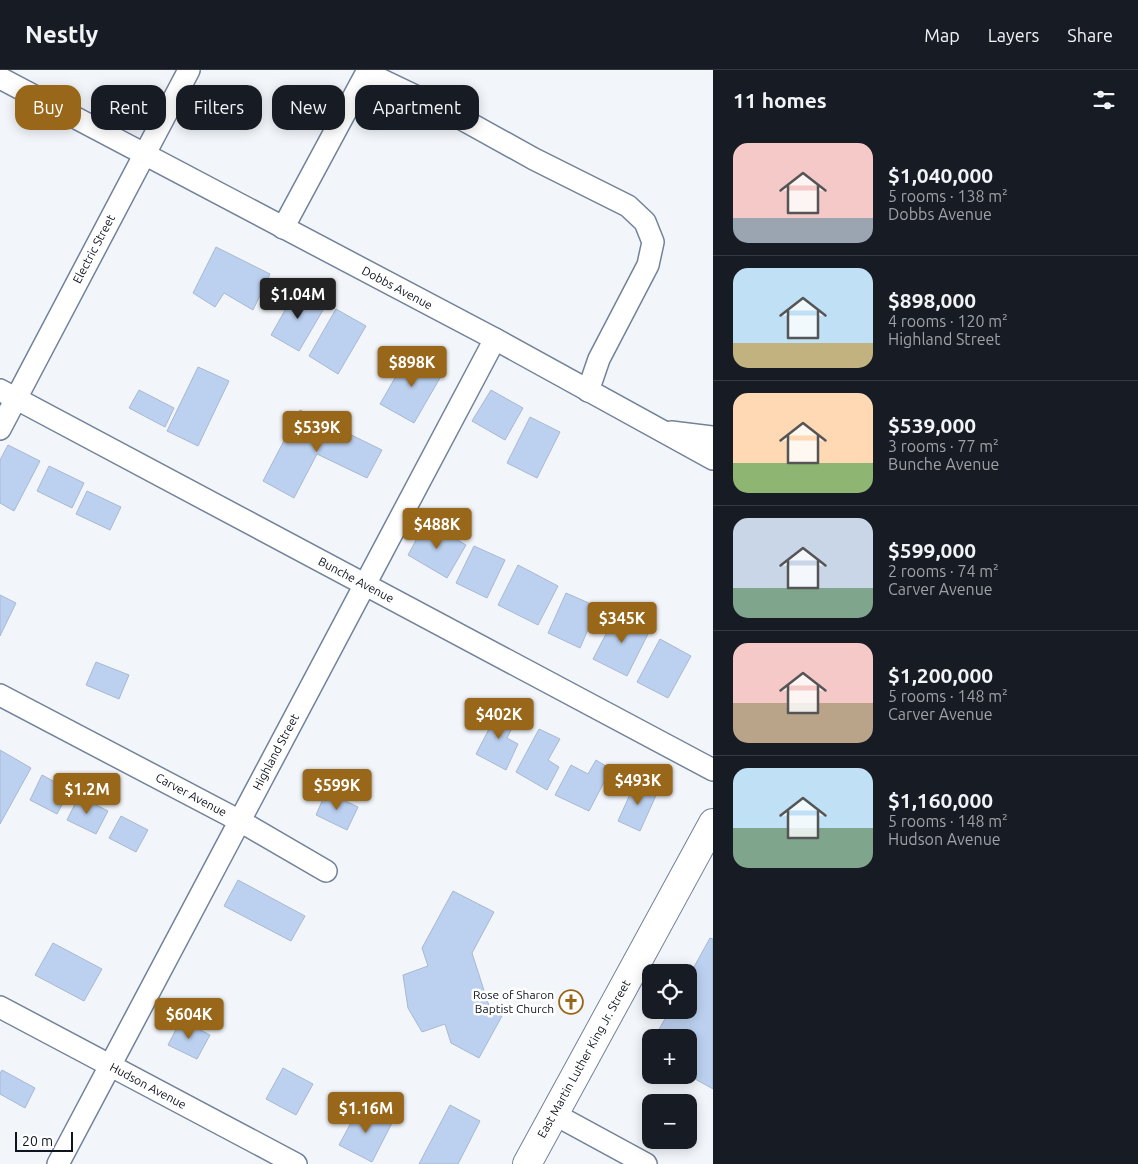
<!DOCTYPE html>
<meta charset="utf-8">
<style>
body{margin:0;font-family:Ubuntu,sans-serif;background:#20242c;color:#f1f3f6;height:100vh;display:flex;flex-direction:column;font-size:19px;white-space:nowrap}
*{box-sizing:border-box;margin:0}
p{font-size:16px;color:#9ea1a6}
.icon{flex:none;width:28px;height:28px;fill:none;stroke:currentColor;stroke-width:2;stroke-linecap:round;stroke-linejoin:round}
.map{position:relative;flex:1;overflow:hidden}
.sheet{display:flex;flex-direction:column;background:#171b24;width:425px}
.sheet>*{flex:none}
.hud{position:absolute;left:15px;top:15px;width:475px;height:45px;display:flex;gap:10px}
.tools{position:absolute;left:642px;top:894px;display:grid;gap:10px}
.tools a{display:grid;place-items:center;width:55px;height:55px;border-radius:10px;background:#171b24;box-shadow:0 2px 12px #0003;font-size:25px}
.scale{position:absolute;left:15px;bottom:12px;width:58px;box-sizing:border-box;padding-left:5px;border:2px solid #0f151e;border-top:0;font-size:14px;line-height:18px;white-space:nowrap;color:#0f151e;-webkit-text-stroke:4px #fff;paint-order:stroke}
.price{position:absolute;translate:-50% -42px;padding:0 11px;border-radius:5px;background:#986719;color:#fff;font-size:16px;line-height:32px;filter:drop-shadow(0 1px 2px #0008)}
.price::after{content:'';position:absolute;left:50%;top:30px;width:15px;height:11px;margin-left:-8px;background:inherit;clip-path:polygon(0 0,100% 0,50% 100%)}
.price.on{background:#222;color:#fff}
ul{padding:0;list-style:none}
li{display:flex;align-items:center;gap:15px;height:125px;padding:0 20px}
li+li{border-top:1px solid #363941}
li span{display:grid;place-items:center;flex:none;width:140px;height:100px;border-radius:15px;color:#555}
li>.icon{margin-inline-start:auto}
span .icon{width:60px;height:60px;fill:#fffc;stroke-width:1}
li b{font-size:21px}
h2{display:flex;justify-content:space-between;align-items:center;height:60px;padding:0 20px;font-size:21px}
.chip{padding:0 18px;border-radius:15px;background:#171b24;box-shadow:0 2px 12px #0003;font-size:18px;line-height:45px}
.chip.on{background:#986719;color:#fff}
header{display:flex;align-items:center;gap:30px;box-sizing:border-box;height:70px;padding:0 25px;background:#171b24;border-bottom:1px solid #363941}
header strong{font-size:24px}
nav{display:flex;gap:28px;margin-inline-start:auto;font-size:18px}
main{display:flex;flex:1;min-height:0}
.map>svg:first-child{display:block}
.building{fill:#bcd1f0;stroke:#a7b8d0}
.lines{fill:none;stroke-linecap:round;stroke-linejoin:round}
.minor-casing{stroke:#728299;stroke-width:24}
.major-casing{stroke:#728299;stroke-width:30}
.minor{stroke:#fff;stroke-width:21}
.major{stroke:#fff;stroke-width:28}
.labels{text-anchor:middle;stroke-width:5;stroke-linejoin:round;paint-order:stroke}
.street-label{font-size:12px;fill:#0f151e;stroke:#fff}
.poi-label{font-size:12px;fill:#0f151e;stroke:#fff;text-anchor:end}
</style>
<header>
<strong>Nestly</strong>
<nav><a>Map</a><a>Layers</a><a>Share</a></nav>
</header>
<main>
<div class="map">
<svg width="713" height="1094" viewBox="0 0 713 1094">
<rect width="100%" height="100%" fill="#f2f6fb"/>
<g class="building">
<path d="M216 177 270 204 253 240 224 223 215 237 193 223Z"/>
<path d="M297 219 326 235 299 281 271 265Z"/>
<path d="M336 239 366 256 338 304 309 286Z"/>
<path d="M410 282 444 301 414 353 380 334Z"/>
<path d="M198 297 229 311 198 376 167 361Z"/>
<path d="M139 320 174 338 165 357 129 338Z"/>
<path d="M491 320 523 338 505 370 472 351Z"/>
<path d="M300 340 382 380 367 408 317 384 294 428 263 411Z"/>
<path d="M530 347 560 362 537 408 507 393Z"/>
<path d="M8 375 40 391 14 441 0 433V390Z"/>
<path d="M49 396 84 413 72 438 37 421Z"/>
<path d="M87 421 121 437 110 460 76 444Z"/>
<path d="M426 452 466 475 447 508 408 485Z"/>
<path d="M474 476 505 490 487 528 456 513Z"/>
<path d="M518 495 558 516 538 555 498 535Z"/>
<path d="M566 523 598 537 580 578 548 563Z"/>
<path d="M0 525 16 533 0 566Z"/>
<path d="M618 541 651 558 627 606 593 589Z"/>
<path d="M660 569 691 586 668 628 637 612Z"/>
<path d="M96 592 129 605 119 629 86 615Z"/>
<path d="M501 636 518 646 507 668 518 674 506 700 476 684Z"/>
<path d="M539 659 560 669 548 690 559 697 547 720 516 702Z"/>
<path d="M0 680 31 698 0 754Z"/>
<path d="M596 690 611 699 589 741 555 725 571 695 588 704Z"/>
<path d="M42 705 70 720 57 744 30 730Z"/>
<path d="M636 711 658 721 640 761 618 751Z"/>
<path d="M326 722 358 737 347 760 316 745Z"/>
<path d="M79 726 108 741 96 764 67 750Z"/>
<path d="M121 746 148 760 136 782 109 768Z"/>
<path d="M238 810 305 846 291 871 224 836Z"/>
<path d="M453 821 494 842 472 883 490 939 502 946 479 988 451 973 445 954 422 962 408 938 403 905 428 896 422 878Z"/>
<path d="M710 868 713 869V1019L688 1005H689V968H654L670 940H689V906Z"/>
<path d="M53 873 102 899 84 931 35 905Z"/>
<path d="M181 950 210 965 197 989 168 975Z"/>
<path d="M651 973V985L646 982Z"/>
<path d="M283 998 313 1014 296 1045 266 1029Z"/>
<path d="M2 1000 35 1018 25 1038 0 1024V1003Z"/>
<path d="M450 1035 480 1051 458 1094H419Z"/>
<path d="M360 1036 392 1053 372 1092 339 1075Z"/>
</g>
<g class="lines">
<g class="minor-casing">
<g id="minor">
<path d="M367 3 451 43 534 89 628 136 645 152 653 172 648 195 599 289 588 321"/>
<path d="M0 8 495 269 713 389"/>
<path d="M283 158 368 0"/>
<path d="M0 320 713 700"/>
<path d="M0 359 189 0"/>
<path d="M671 362 713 367"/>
<path d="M0 625 240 751 326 801"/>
<path d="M0 937 296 1094"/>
<path d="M554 1044 646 1094"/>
<path d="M58 1094 495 269"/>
</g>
</g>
<g class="major-casing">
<path id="major" d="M527 1094 713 753"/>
</g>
<use href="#minor" class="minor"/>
<use href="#major" class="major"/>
</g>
<defs>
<g id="church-ring" transform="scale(1.25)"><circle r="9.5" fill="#fff" stroke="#986719" stroke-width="1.5"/><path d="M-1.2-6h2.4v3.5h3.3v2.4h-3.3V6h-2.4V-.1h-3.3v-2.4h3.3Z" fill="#986719"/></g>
</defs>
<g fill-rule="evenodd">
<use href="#church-ring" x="571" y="932"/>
</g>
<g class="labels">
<g class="street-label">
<text transform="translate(94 179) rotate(-62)" y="4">Electric Street</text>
<text transform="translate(397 218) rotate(28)" y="4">Dobbs Avenue</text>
<text transform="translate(356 510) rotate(28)" y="4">Bunche Avenue</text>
<text transform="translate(276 682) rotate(-62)" y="4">Highland Street</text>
<text transform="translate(191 725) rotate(28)" y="4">Carver Avenue</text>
<text transform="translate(584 989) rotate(-61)" y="4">East Martin Luther King Jr. Street</text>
<text transform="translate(148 1016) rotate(28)" y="4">Hudson Avenue</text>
</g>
<g class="poi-label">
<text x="554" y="929">Rose of Sharon<tspan x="554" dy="14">Baptist Church</tspan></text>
</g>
</g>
</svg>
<div class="tools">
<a><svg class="icon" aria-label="locate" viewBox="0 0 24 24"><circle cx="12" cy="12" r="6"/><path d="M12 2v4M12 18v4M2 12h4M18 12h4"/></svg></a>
<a>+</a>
<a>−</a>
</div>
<div class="scale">20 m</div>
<b class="price on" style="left:298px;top:250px">$1.04M</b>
<b class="price" style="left:412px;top:318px">$898K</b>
<b class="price" style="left:317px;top:383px">$539K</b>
<b class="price" style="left:437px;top:480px">$488K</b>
<b class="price" style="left:622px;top:574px">$345K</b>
<b class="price" style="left:499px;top:670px">$402K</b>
<b class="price" style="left:638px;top:736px">$493K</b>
<b class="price" style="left:337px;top:741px">$599K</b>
<b class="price" style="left:87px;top:745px">$1.2M</b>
<b class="price" style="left:189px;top:970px">$604K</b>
<b class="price" style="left:366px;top:1064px">$1.16M</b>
<div class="hud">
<a class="chip on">Buy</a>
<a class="chip">Rent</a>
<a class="chip">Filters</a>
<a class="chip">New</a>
<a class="chip">Apartment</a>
</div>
</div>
<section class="sheet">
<h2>11 homes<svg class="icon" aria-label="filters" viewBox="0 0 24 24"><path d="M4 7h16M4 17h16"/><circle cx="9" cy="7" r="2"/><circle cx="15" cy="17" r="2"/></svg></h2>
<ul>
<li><span style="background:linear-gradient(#f6c9c9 75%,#9aa5b1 0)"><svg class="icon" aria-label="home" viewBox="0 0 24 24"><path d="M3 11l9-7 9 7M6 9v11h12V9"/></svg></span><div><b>$1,040,000</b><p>5 rooms · 138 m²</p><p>Dobbs Avenue</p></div></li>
<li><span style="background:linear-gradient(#bfe0f5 75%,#c2b280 0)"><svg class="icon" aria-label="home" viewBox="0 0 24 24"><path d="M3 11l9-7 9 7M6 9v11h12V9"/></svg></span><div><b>$898,000</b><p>4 rooms · 120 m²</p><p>Highland Street</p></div></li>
<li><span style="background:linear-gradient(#ffd9b3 70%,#8fb573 0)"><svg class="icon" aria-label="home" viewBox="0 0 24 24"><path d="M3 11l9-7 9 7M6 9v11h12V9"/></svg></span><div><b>$539,000</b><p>3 rooms · 77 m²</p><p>Bunche Avenue</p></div></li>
<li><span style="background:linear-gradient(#c9d6e8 70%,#7fa58c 0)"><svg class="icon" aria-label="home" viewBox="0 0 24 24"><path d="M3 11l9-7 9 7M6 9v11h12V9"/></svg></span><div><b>$599,000</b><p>2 rooms · 74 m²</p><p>Carver Avenue</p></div></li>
<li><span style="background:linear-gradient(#f6c9c9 60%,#b9a48a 0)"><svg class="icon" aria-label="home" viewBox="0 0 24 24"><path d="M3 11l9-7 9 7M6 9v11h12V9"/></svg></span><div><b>$1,200,000</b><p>5 rooms · 148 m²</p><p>Carver Avenue</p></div></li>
<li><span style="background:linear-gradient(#bfe0f5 60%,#7fa58c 0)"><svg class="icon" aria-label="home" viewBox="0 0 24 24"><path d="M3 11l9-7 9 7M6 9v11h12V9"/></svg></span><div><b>$1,160,000</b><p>5 rooms · 148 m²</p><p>Hudson Avenue</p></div></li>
</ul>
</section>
</main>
